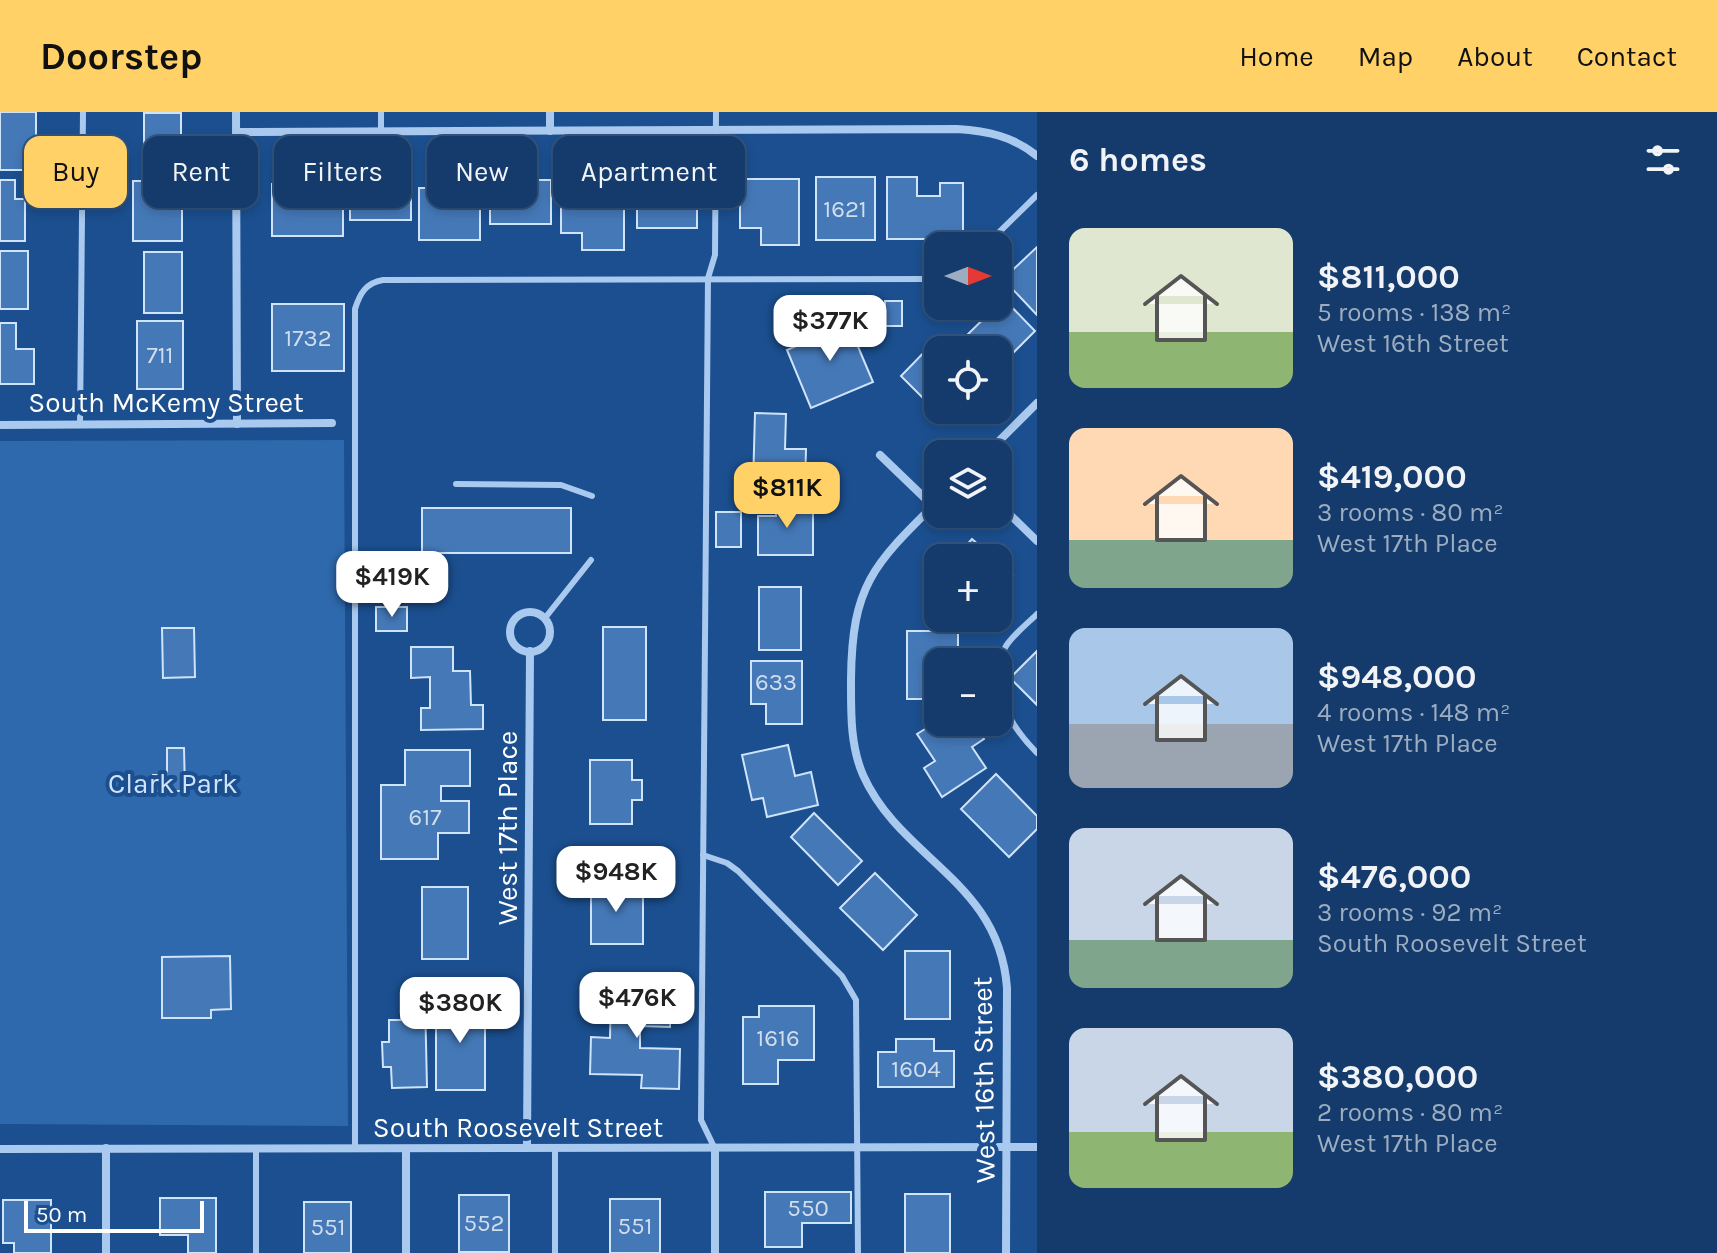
<!DOCTYPE html>
<meta charset="utf-8">
<style>
body{margin:0;font-family:Karla,sans-serif;background:#1d4271;color:#f1f3f6;height:100vh;display:flex;flex-direction:column;font-size:30px;white-space:nowrap}
*{box-sizing:border-box;margin:0}
p{font-size:26px;color:#9dadc1}
.icon{flex:none;width:44px;height:44px;fill:none;stroke:currentColor;stroke-width:2;stroke-linecap:round;stroke-linejoin:round}
.map{position:relative;flex:1;overflow:hidden}
.details{display:flex;flex-direction:column;background:#143b6b;width:680px}
.details>*{flex:none}
.hud{position:absolute;left:24px;top:24px;width:760px;height:72px;display:flex;gap:16px}
.needle{width:52px;rotate:90deg}
.controls{position:absolute;left:924px;top:120px;display:grid;gap:16px}
.controls a{display:grid;place-items:center;width:88px;height:88px;border-radius:16px;background:#143b6b;box-shadow:0 4px 12px #0003,0 0 0 2px #33557e;font-size:40px}
.scale{position:absolute;left:24px;bottom:20px;width:180px;box-sizing:border-box;padding-left:8px;border:4px solid #fff;border-top:0;font-size:22px;line-height:28px;white-space:nowrap;color:#fff;-webkit-text-stroke:6px #1b4f8f;paint-order:stroke}
.price{position:absolute;translate:-50% -68px;padding:0 18px;border-radius:16px;background:#fff;color:#222;font-size:26px;line-height:52px;filter:drop-shadow(0 2px 4px #0008)}
.price::after{content:'';position:absolute;left:50%;top:48px;width:24px;height:18px;margin-left:-12px;background:inherit;clip-path:polygon(0 0,100% 0,50% 100%)}
.price.selected{background:#ffd166;color:#111}
ul{padding:0;list-style:none}
li{display:flex;align-items:center;gap:24px;height:200px;padding:0 32px}
li span{display:grid;place-items:center;flex:none;width:224px;height:160px;border-radius:16px;color:#555}
li>.icon{margin-inline-start:auto}
span .icon{width:96px;height:96px;fill:#fffc;stroke-width:1}
li b{font-size:34px}
h2{display:flex;justify-content:space-between;align-items:center;height:96px;padding:0 32px;font-size:34px}
.tag{padding:0 28px;border-radius:16px;background:#143b6b;box-shadow:0 4px 12px #0003,0 0 0 2px #33557e;font-size:28px;line-height:72px}
.tag.selected{background:#ffd166;color:#111}
header{display:flex;align-items:center;gap:48px;box-sizing:border-box;height:112px;padding:0 40px;background:#ffd166;color:#111}
header strong{font-size:38px}
nav{display:flex;gap:44px;margin-inline-start:auto;font-size:28px}
main{display:flex;flex:1;min-height:0}
.map>svg:first-child{display:block}
.green{fill:#2e69ad}
.building{fill:#4478b7;stroke:#cfe3fa;stroke-width:2}
.lines{fill:none;stroke-linecap:round;stroke-linejoin:round}
.lane{stroke:#a9c9ee;stroke-width:6}
.street{stroke:#a9c9ee;stroke-width:8}
.labels{text-anchor:middle;stroke-width:8;stroke-linejoin:round;paint-order:stroke}
.number-label{font-size:24px;fill:#d0dded}
.street-label{font-size:28px;fill:#fff;stroke:#1b4f8f}
.park-label{font-size:28px;fill:#cfe3fa;stroke:#1b4f8f}
</style>
<header>
<strong>Doorstep</strong>
<nav><a>Home</a><a>Map</a><a>About</a><a>Contact</a></nav>
</header>
<main>
<div class="map">
<svg width="1037" height="1141" viewBox="0 0 1037 1141">
<rect width="100%" height="100%" fill="#1b4f8f"/>
<path class="green" d="M344 328 348 1014 0 1012V329Z"/>
<g class="building">
<rect x="0" y="0" width="36" height="58"/>
<rect x="144" y="1" width="37" height="61"/>
<rect x="816" y="65" width="59" height="63"/>
<path d="M887 65H917V84H940V71H963V127H887Z"/>
<path d="M740 67H799V133H761V116H740Z"/>
<path d="M0 68H15V87H25V129H0Z"/>
<rect x="490" y="68" width="61" height="44"/>
<rect x="133" y="69" width="49" height="60"/>
<rect x="350" y="70" width="61" height="38"/>
<rect x="637" y="71" width="60" height="45"/>
<rect x="272" y="72" width="71" height="52"/>
<path d="M561 72H624V138H582V121H561Z"/>
<rect x="419" y="76" width="61" height="52"/>
<path d="M1037 135V203L1003 167Z"/>
<rect x="0" y="139" width="28" height="58"/>
<rect x="144" y="140" width="38" height="61"/>
<path d="M1004 187 1035 219 998 256V238H978L965 225Z"/>
<rect x="885" y="189" width="17" height="25"/>
<rect x="272" y="192" width="72" height="67"/>
<path d="M845 204 873 270 811 296 787 238 810 228 807 220Z"/>
<rect x="137" y="209" width="46" height="68"/>
<path d="M0 211H16V237H34V272H0Z"/>
<path d="M935 229 944 238H938V298H953L944 307 901 264Z"/>
<path d="M755 301 786 302 785 337H806L805 374 753 373Z"/>
<path d="M776 389H813V443H758V404H776Z"/>
<rect x="422" y="396" width="149" height="45"/>
<rect x="716" y="400" width="25" height="35"/>
<path d="M972 427 994 446H955Z"/>
<path d="M998 449 1013 463 998 480Z"/>
<rect x="759" y="475" width="42" height="63"/>
<rect x="376" y="495" width="31" height="24"/>
<path d="M963 506H985L976 517Z"/>
<rect x="603" y="515" width="43" height="93"/>
<path d="M162 516H194L195 565 163 566Z"/>
<path d="M907 519H958V550H938V587H907Z"/>
<path d="M411 535H453V559H470L471 593H483V617L421 618V596H430V565L411 566Z"/>
<path d="M1037 539V593L1010 566Z"/>
<path d="M751 549H802V612H766V592H751Z"/>
<path d="M938 609 974 610 984 627 972 635 986 656 942 685 924 656 935 649 917 622Z"/>
<path d="M788 633 795 664 811 660 818 693 767 705 763 686 752 688 742 643Z"/>
<path d="M167 636H184L185 679H154L153 663H167Z"/>
<path d="M405 638H470V674H441V689H469V721H438V747H381V673H405Z"/>
<path d="M590 648H632V668H642V688H632V712H590Z"/>
<path d="M996 662 1037 704V717L1009 745 961 697Z"/>
<path d="M814 701 862 749 838 773 791 725Z"/>
<path d="M875 761 917 803 883 838 840 796Z"/>
<path d="M591 769H630V785H643V832H591Z"/>
<rect x="422" y="775" width="46" height="72"/>
<rect x="905" y="839" width="45" height="68"/>
<path d="M230 844 231 897 211 898V906H162V845Z"/>
<path d="M611 877 671 879 670 915 640 914V936L680 937 679 977 641 976 642 963 590 962 591 925 610 926Z"/>
<path d="M401 887H425L427 975 392 976 391 955H383L382 930H389V908H401Z"/>
<path d="M436 887H480V909H485V978H436Z"/>
<path d="M759 894H814V948H778V972H743V905H759Z"/>
<path d="M896 927H934V939H954V975H878V940H896Z"/>
<path d="M765 1080H851V1111H802V1135H765Z"/>
<rect x="905" y="1082" width="45" height="59"/>
<rect x="459" y="1083" width="50" height="57"/>
<path d="M160 1086H216V1141H188V1123H160Z"/>
<rect x="610" y="1087" width="50" height="54"/>
<path d="M3 1088H51V1141H14V1131H3Z"/>
<rect x="304" y="1090" width="47" height="51"/>
</g>
<g class="lines">
<g class="lane">
<path d="M381 20V0"/>
<path d="M985 134 1037 83"/>
<path d="M80 313 83 0"/>
<path d="M456 372 561 373 592 384"/>
<path d="M1037 502C1027 512 1014 522 1006 534 983 571 1011 615 1037 641"/>
<path d="M545 506 591 448"/>
<path d="M703 743 727 751 738 759 842 864 856 888 858 1141"/>
<path d="M555 1036V1141"/>
<path d="M256 1037V1141"/>
<path d="M355 1037V197C360 181 366 171 383 168L938 167"/>
<path d="M715 1037 701 1008 708 166 715 143 716 0"/>
</g>
<g class="street">
<path d="M236 0 237 312"/>
<path d="M550 0V19"/>
<path d="M236 20 957 17C987 19 1013 24 1037 44"/>
<path d="M0 313 332 311"/>
<path d="M986 342 1037 291"/>
<path d="M880 343 933 394"/>
<path d="M938 389C873 453 852 473 851 567 851 600 850 633 863 663 901 748 999 768 1007 876L1006 1141"/>
<path d="M998 391 1037 429"/>
<circle cx="530" cy="520" r="20"/>
<path d="M106 1036V1141"/>
<path d="M527 1036 530 539"/>
<path d="M0 1037 1037 1035"/>
<path d="M406 1037V1141"/>
<path d="M715 1141V1037"/>
</g>
</g>
<g class="labels">
<g class="number-label">
<text x="845" y="105">1621</text>
<text x="308" y="234">1732</text>
<text x="160" y="251">711</text>
<text x="776" y="578">633</text>
<text x="425" y="713">617</text>
<text x="778" y="934">1616</text>
<text x="916" y="965">1604</text>
<text x="808" y="1104">550</text>
<text x="484" y="1119">552</text>
<text x="635" y="1122">551</text>
<text x="328" y="1123">551</text>
</g>
<g class="street-label">
<text x="166" y="300">South McKemy Street</text>
<text transform="translate(507 716) rotate(-90)" y="10">West 17th Place</text>
<text transform="translate(983 968) rotate(-91)" y="10">West 16th Street</text>
<text x="518" y="1025">South Roosevelt Street</text>
</g>
<g class="park-label">
<text x="173" y="681">Clark Park</text>
</g>
</g>
</svg>
<div class="controls">
<a><svg class="needle" viewBox="-14 -14 28 28"><path d="M0-13l5 13h-10z" fill="#e53935"/><path d="M0 13l5-13h-10z" fill="#9dadc1"/></svg></a>
<a><svg class="icon" aria-label="locate" viewBox="0 0 24 24"><circle cx="12" cy="12" r="6"/><path d="M12 2v4M12 18v4M2 12h4M18 12h4"/></svg></a>
<a><svg class="icon" aria-label="layers" viewBox="0 0 24 24"><path d="M12 4l9 5-9 5-9-5zM3 14l9 5 9-5"/></svg></a>
<a>+</a>
<a>−</a>
</div>
<div class="scale">50 m</div>
<b class="price" style="left:830px;top:251px">$377K</b>
<b class="price selected" style="left:787px;top:418px">$811K</b>
<b class="price" style="left:392px;top:507px">$419K</b>
<b class="price" style="left:616px;top:802px">$948K</b>
<b class="price" style="left:637px;top:928px">$476K</b>
<b class="price" style="left:460px;top:933px">$380K</b>
<div class="hud">
<a class="tag selected">Buy</a>
<a class="tag">Rent</a>
<a class="tag">Filters</a>
<a class="tag">New</a>
<a class="tag">Apartment</a>
</div>
</div>
<section class="details">
<h2>6 homes<svg class="icon" aria-label="filters" viewBox="0 0 24 24"><path d="M4 7h16M4 17h16"/><circle cx="9" cy="7" r="2"/><circle cx="15" cy="17" r="2"/></svg></h2>
<ul>
<li><span style="background:linear-gradient(#dfe7d0 65%,#8fb573 0)"><svg class="icon" aria-label="home" viewBox="0 0 24 24"><path d="M3 11l9-7 9 7M6 9v11h12V9"/></svg></span><div><b>$811,000</b><p>5 rooms · 138 m²</p><p>West 16th Street</p></div></li>
<li><span style="background:linear-gradient(#ffd9b3 70%,#7fa58c 0)"><svg class="icon" aria-label="home" viewBox="0 0 24 24"><path d="M3 11l9-7 9 7M6 9v11h12V9"/></svg></span><div><b>$419,000</b><p>3 rooms · 80 m²</p><p>West 17th Place</p></div></li>
<li><span style="background:linear-gradient(#a9c7e8 60%,#9aa5b1 0)"><svg class="icon" aria-label="home" viewBox="0 0 24 24"><path d="M3 11l9-7 9 7M6 9v11h12V9"/></svg></span><div><b>$948,000</b><p>4 rooms · 148 m²</p><p>West 17th Place</p></div></li>
<li><span style="background:linear-gradient(#c9d6e8 70%,#7fa58c 0)"><svg class="icon" aria-label="home" viewBox="0 0 24 24"><path d="M3 11l9-7 9 7M6 9v11h12V9"/></svg></span><div><b>$476,000</b><p>3 rooms · 92 m²</p><p>South Roosevelt Street</p></div></li>
<li><span style="background:linear-gradient(#c9d6e8 65%,#8fb573 0)"><svg class="icon" aria-label="home" viewBox="0 0 24 24"><path d="M3 11l9-7 9 7M6 9v11h12V9"/></svg></span><div><b>$380,000</b><p>2 rooms · 80 m²</p><p>West 17th Place</p></div></li>
</ul>
</section>
</main>
